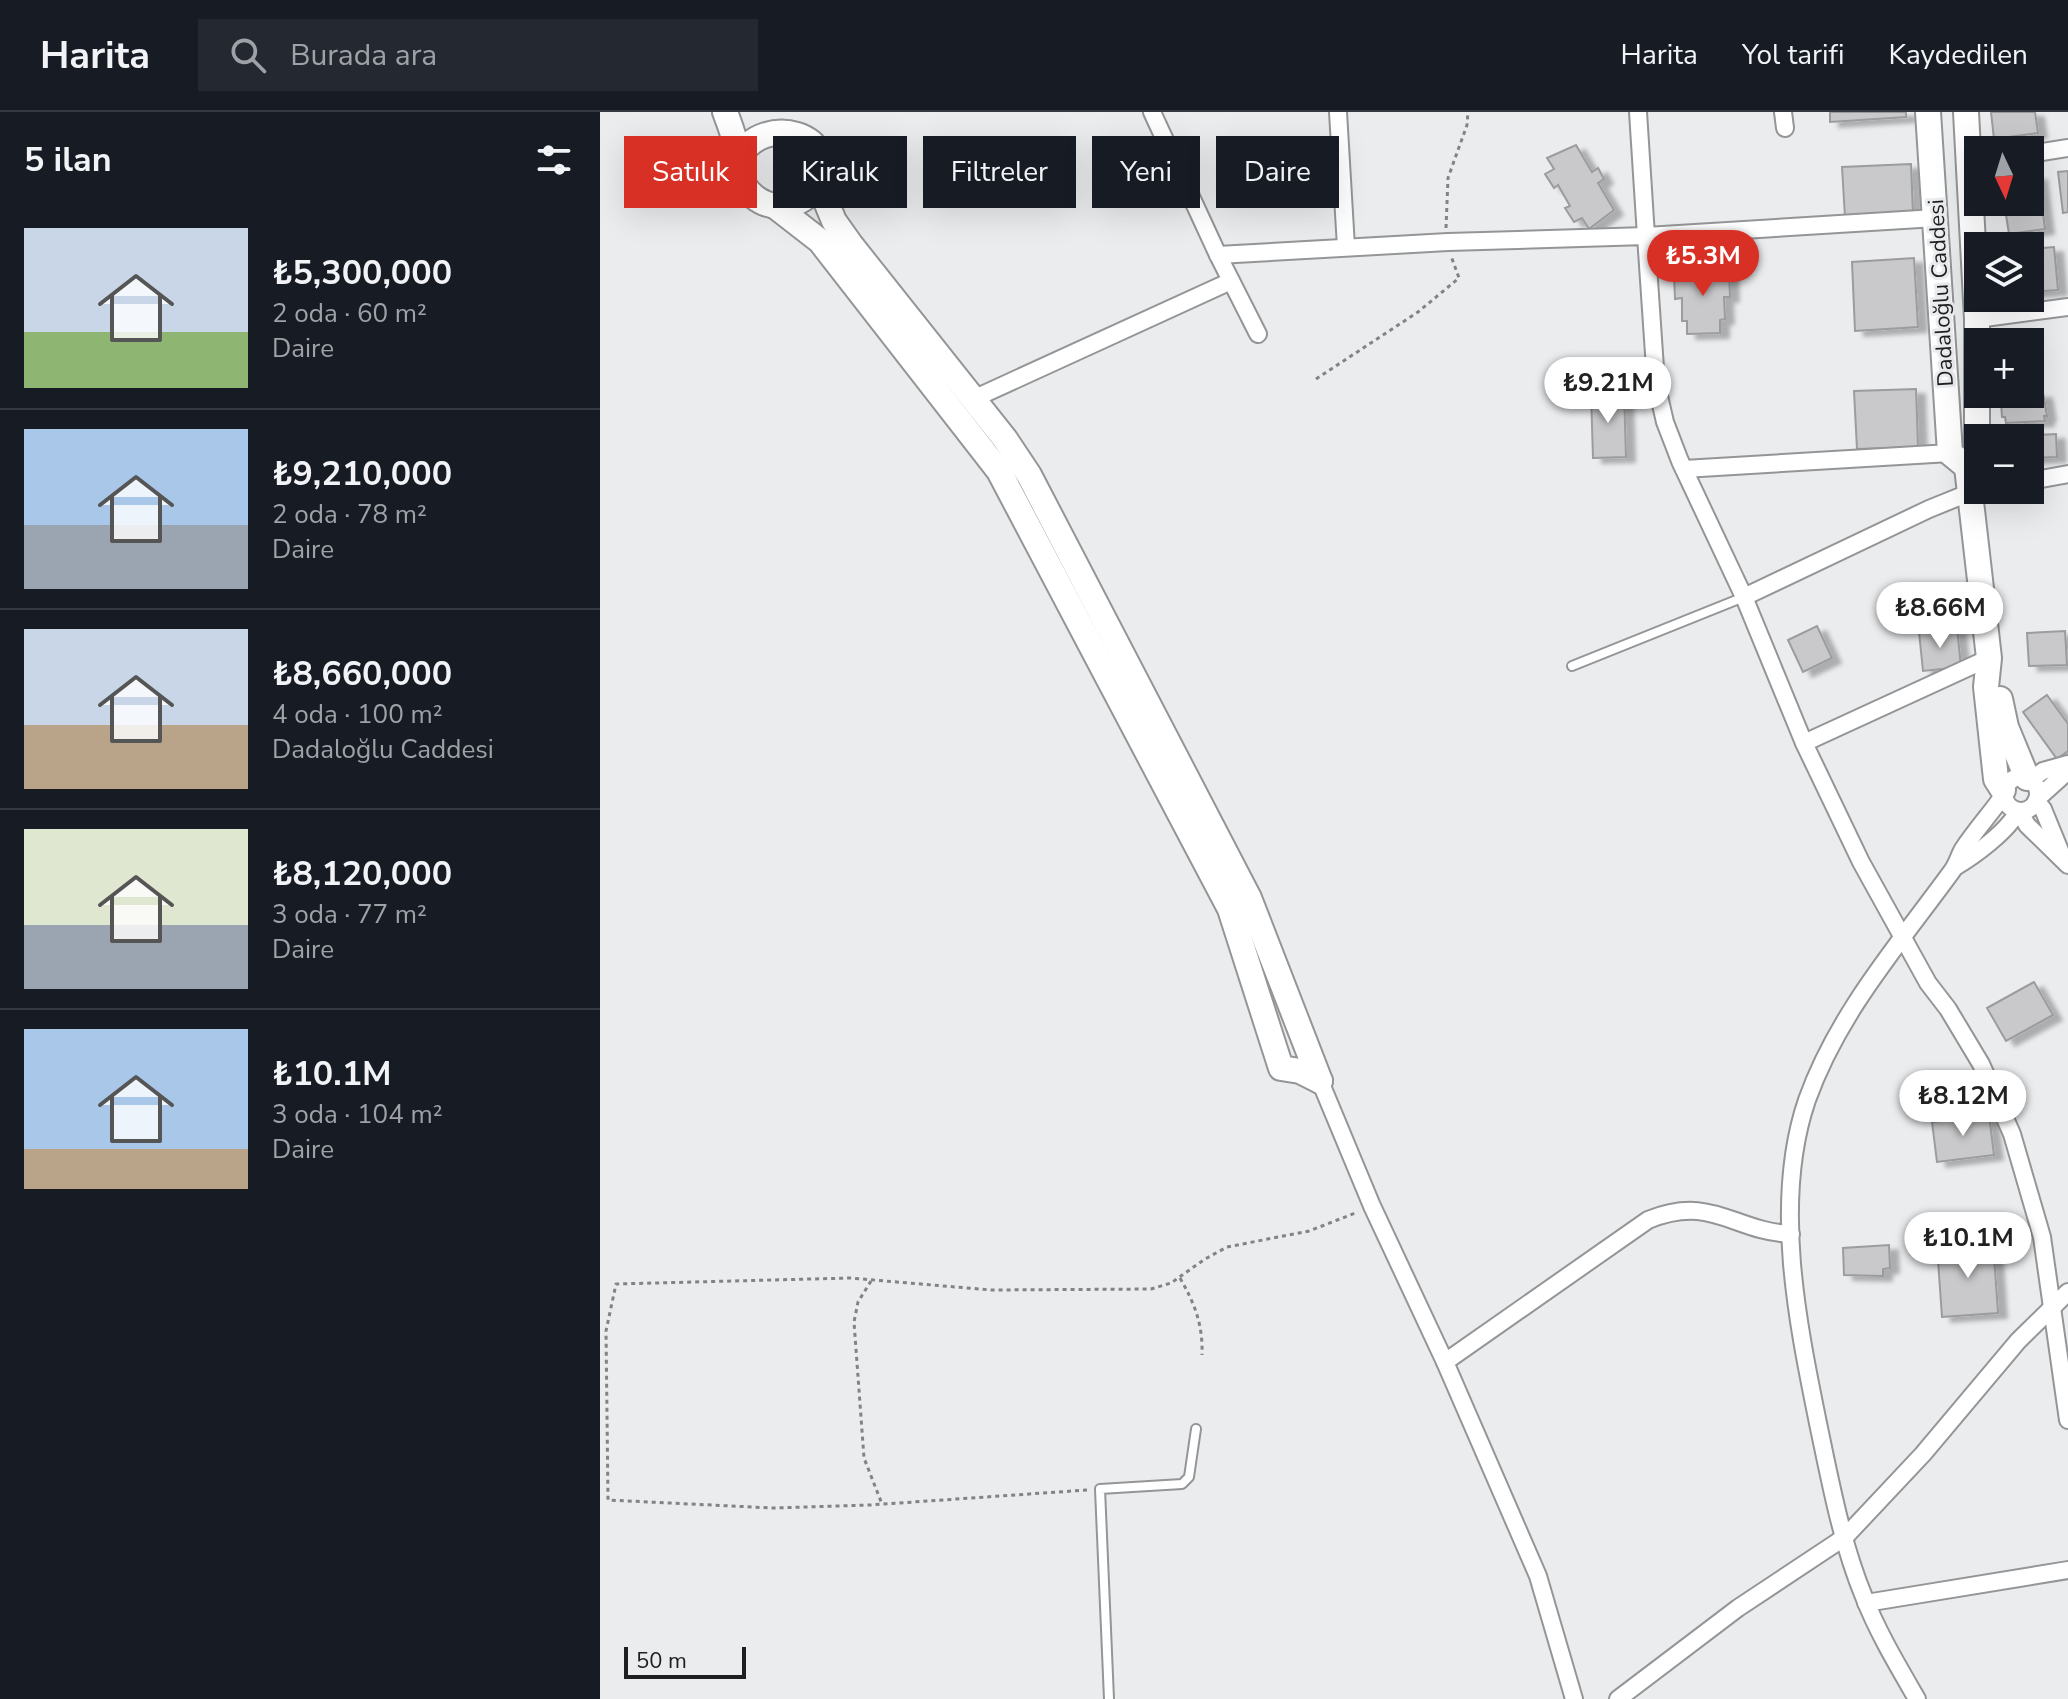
<!DOCTYPE html>
<html lang="tr">
<meta charset="utf-8">
<style>
body{margin:0;font-family:"Nunito Sans",sans-serif;background:#242831;color:#f1f3f6;height:100vh;display:flex;flex-direction:column;font-size:30px;white-space:nowrap}
*{box-sizing:border-box;margin:0}
p{font-size:26px;color:#9ea1a6}
.icon{flex:none;width:44px;height:44px;fill:none;stroke:currentColor;stroke-width:2;stroke-linecap:round;stroke-linejoin:round}
.map{position:relative;flex:1;overflow:hidden}
.panel{display:flex;flex-direction:column;background:#171b24;width:600px}
.panel>*{flex:none}
.hud{position:absolute;left:24px;top:24px;width:760px;height:72px;display:flex;gap:16px}
.needle{width:52px;rotate:176deg}
.buttons{position:absolute;left:1364px;top:24px;display:grid;gap:16px}
.buttons a{display:grid;place-items:center;width:80px;height:80px;border-radius:0px;background:#171b24;box-shadow:0 8px 32px #0002;font-size:40px}
.scale{position:absolute;left:24px;bottom:20px;width:122px;box-sizing:border-box;padding-left:8px;border:4px solid #1e1f20;border-top:0;font-size:22px;line-height:28px;white-space:nowrap;color:#1e1f20;-webkit-text-stroke:6px #eaecee;paint-order:stroke}
.price{position:absolute;translate:-50% -68px;padding:0 18px;border-radius:28px;background:#fff;color:#222;font-size:26px;line-height:52px;filter:drop-shadow(0 2px 4px #0008)}
.price::after{content:'';position:absolute;left:50%;top:48px;width:24px;height:18px;margin-left:-12px;background:inherit;clip-path:polygon(0 0,100% 0,50% 100%)}
.price.current{background:#d93025;color:#fff}
ul{padding:0;list-style:none}
li{display:flex;align-items:center;gap:24px;height:200px;padding:0 24px}
li+li{border-top:2px solid #363941}
li span{display:grid;place-items:center;flex:none;width:224px;height:160px;border-radius:0px;color:#555}
li>.icon{margin-inline-start:auto}
span .icon{width:96px;height:96px;fill:#fffc;stroke-width:1}
li b{font-size:34px}
h2{display:flex;justify-content:space-between;align-items:center;height:96px;padding:0 24px;font-size:34px}
.tag{padding:0 28px;border-radius:0px;background:#171b24;box-shadow:0 8px 32px #0002;font-size:28px;line-height:72px}
.tag.current{background:#d93025;color:#fff}
header{display:flex;align-items:center;gap:48px;box-sizing:border-box;height:112px;padding:0 40px;background:#171b24;border-bottom:2px solid #363941}
header strong{font-size:38px}
nav{display:flex;gap:44px;margin-inline-start:auto;font-size:28px}
.search{width:560px;height:72px;background:#242831;display:flex;align-items:center;gap:20px;box-sizing:border-box;padding:0 28px;border-radius:0px;color:#9ea1a6;font-size:30px}
main{display:flex;flex:1;min-height:0}
.map>svg:first-child{display:block}
.building{fill:#c9c9cb;stroke:#9c9c9e;stroke-width:2;filter:url(#shadow)}
.lines{fill:none;stroke-linecap:round;stroke-linejoin:round}
.lane-casing{stroke:#939597;stroke-width:12}
.street-casing{stroke:#939597;stroke-width:20}
.secondary-casing{stroke:#939597;stroke-width:28}
.path{stroke:#818384;stroke-width:3;stroke-dasharray:4 4;stroke-linecap:butt}
.lane{stroke:#fff;stroke-width:8}
.street{stroke:#fff;stroke-width:16}
.secondary{stroke:#fff;stroke-width:24}
.labels{text-anchor:middle;stroke-width:6;stroke-linejoin:round;paint-order:stroke}
.street-label{font-size:22px;fill:#1e1f20;stroke:#eaecee}
</style>
<header>
<strong>Harita</strong>
<div class="search"><svg class="icon" aria-label="search" viewBox="0 0 24 24"><circle cx="10" cy="10" r="6"/><path d="M15 15l6 6"/></svg>Burada ara</div>
<nav><a>Harita</a><a>Yol tarifi</a><a>Kaydedilen</a></nav>
</header>
<main>
<section class="panel">
<h2>5 ilan<svg class="icon" aria-label="filters" viewBox="0 0 24 24"><path d="M4 7h16M4 17h16"/><circle cx="9" cy="7" r="2"/><circle cx="15" cy="17" r="2"/></svg></h2>
<ul>
<li><span style="background:linear-gradient(#c9d6e8 65%,#8fb573 0)"><svg class="icon" aria-label="home" viewBox="0 0 24 24"><path d="M3 11l9-7 9 7M6 9v11h12V9"/></svg></span><div><b>₺5,300,000</b><p>2 oda · 60 m²</p><p>Daire</p></div></li>
<li><span style="background:linear-gradient(#a9c7e8 60%,#9aa5b1 0)"><svg class="icon" aria-label="home" viewBox="0 0 24 24"><path d="M3 11l9-7 9 7M6 9v11h12V9"/></svg></span><div><b>₺9,210,000</b><p>2 oda · 78 m²</p><p>Daire</p></div></li>
<li><span style="background:linear-gradient(#c9d6e8 60%,#b9a48a 0)"><svg class="icon" aria-label="home" viewBox="0 0 24 24"><path d="M3 11l9-7 9 7M6 9v11h12V9"/></svg></span><div><b>₺8,660,000</b><p>4 oda · 100 m²</p><p>Dadaloğlu Caddesi</p></div></li>
<li><span style="background:linear-gradient(#dfe7d0 60%,#9aa5b1 0)"><svg class="icon" aria-label="home" viewBox="0 0 24 24"><path d="M3 11l9-7 9 7M6 9v11h12V9"/></svg></span><div><b>₺8,120,000</b><p>3 oda · 77 m²</p><p>Daire</p></div></li>
<li><span style="background:linear-gradient(#a9c7e8 75%,#b9a48a 0)"><svg class="icon" aria-label="home" viewBox="0 0 24 24"><path d="M3 11l9-7 9 7M6 9v11h12V9"/></svg></span><div><b>₺10.1M</b><p>3 oda · 104 m²</p><p>Daire</p></div></li>
</ul>
</section>
<div class="map">
<svg width="1468" height="1587" viewBox="0 0 1468 1587">
<defs>
<filter id="shadow"><feDropShadow dx="9" dy="5" stdDeviation="2" flood-color="#0004"/></filter>
</defs>
<rect width="100%" height="100%" fill="#eaecee"/>
<g class="building">
<path d="M1230 0H1306V5L1230 10Z"/>
<path d="M1391 0H1435L1438 21 1394 27Z"/>
<path d="M976 33 992 60 998 56 1004 67 998 71 1014 98 989 117 982 106 974 110 965 96 970 94 958 73 954 76 945 62 954 57 947 46Z"/>
<path d="M1311 52 1313 102 1245 105 1242 55Z"/>
<path d="M1468 59V100L1463 101 1458 60Z"/>
<path d="M1438 63 1445 117 1409 122 1404 90H1430V64Z"/>
<path d="M1454 135 1458 178 1430 180V137Z"/>
<path d="M1314 146 1318 215 1255 219 1252 150Z"/>
<path d="M1092 154H1111V157H1122V160H1129L1130 185H1124L1125 207 1120 208V221L1087 222V209H1082V186L1075 187 1074 162 1092 158Z"/>
<path d="M1316 277 1318 335 1257 337 1254 279Z"/>
<path d="M1024 280 1026 345 993 346 991 281Z"/>
<path d="M1443 281 1447 304H1444L1445 309 1406 311 1405 305H1402L1401 290 1404 289V283Z"/>
<path d="M1437 319 1438 323 1456 322 1457 345 1430 346V326H1406Z"/>
<path d="M1217 514 1232 546 1203 560 1188 528Z"/>
<path d="M1357 516 1361 555 1323 559 1319 520Z"/>
<path d="M1465 519 1467 553 1429 554 1427 521Z"/>
<path d="M1447 583 1468 612V639L1457 647 1423 600Z"/>
<path d="M1434 870 1453 903 1406 929 1387 896Z"/>
<path d="M1389 1003 1394 1043 1337 1050 1332 1010Z"/>
<path d="M1393 1130 1398 1201 1342 1205 1337 1134Z"/>
<path d="M1289 1133 1290 1156 1283 1157V1164L1244 1163 1243 1136Z"/>
</g>
<g class="lines">
<g class="lane-casing">
<g id="lane">
<path d="M972 554 1144 485"/>
<path d="M509 1587 500 1377 582 1372 589 1365 596 1317"/>
</g>
</g>
<g class="street-casing">
<g id="street">
<path d="M552 0 618 143 658 222"/>
<path d="M738 0 746 135"/>
<path d="M1038 0 1046 124 1336 106"/>
<path d="M1183 0 1185 16"/>
<path d="M1430 42 1468 36"/>
<path d="M618 143 848 130 1046 124 1056 271 1065 310 1080 349 1144 485 1204 631"/>
<path d="M1377 207 1468 195"/>
<path d="M373 287 631 169"/>
<path d="M1084 357 1350 341"/>
<path d="M1430 369 1468 362"/>
<path d="M1144 485 1329 397 1376 378"/>
<path d="M1389 546 1204 631 1261 750 1328 871 1348 897 1381 952 1412 1022 1442 1125 1468 1308"/>
<circle cx="1421" cy="682" r="17"/>
<path d="M1430 668 1443 659 1468 652"/>
<path d="M1438 686 1468 659"/>
<path d="M1436 689 1443 697 1463 746"/>
<path d="M1420 700 1427 713 1468 753"/>
<path d="M1355 755C1374 744 1408 719 1418 699"/>
<path d="M720 969 772 1094 845 1250 938 1464 974 1587"/>
<path d="M845 1250 1048 1108C1112 1082 1132 1119 1191 1122"/>
<path d="M1266 1491 1468 1458"/>
<path d="M1018 1587 1138 1496 1245 1425 1323 1342 1418 1229 1468 1180"/>
<path d="M1317 1587C1298 1554 1278 1521 1264 1485 1242 1432 1231 1373 1219 1316 1198 1213 1172 1090 1207 988 1238 901 1299 832 1352 759 1357 752 1359 744 1363 737 1375 719 1390 702 1403 684"/>
</g>
</g>
<g class="secondary-casing">
<g id="secondary">
<path d="M125 0C130 13 135 27 138 41 140 47 138 53 139 59 142 80 162 95 182 94 197 93 210 85 217 72 242 22 164 0 139 45"/>
<path d="M1328 0 1350 341 1367 355"/>
<path d="M1366 0 1377 207V337L1367 355 1389 546 1386 575 1396 667 1403 678"/>
<path d="M218 70 234 109 251 133 405 327 429 363 649 786 720 969"/>
<path d="M175 94 220 129 399 359 630 797 681 956 700 959 720 969"/>
<path d="M1400 587 1406 615 1427 666"/>
</g>
</g>
<g class="path">
<path d="M846 116 848 66 867 13 868 0"/>
<path d="M716 267 818 200 859 166 851 144"/>
<path d="M580 1166C595 1192 603 1213 602 1243"/>
<path d="M271 1169 258 1190 254 1210 264 1346 282 1392"/>
<path d="M487 1378 270 1393 172 1396 8 1388 6 1219 16 1172 250 1166 391 1178 551 1177 571 1171 605 1147 627 1135 709 1119 758 1100"/>
</g>
<use href="#lane" class="lane"/>
<use href="#street" class="street"/>
<use href="#secondary" class="secondary"/>
</g>
<g class="labels">
<g class="street-label">
<text transform="translate(1340 181) rotate(-93)" y="8">Dadaloğlu Caddesi</text>
</g>
</g>
</svg>
<div class="buttons">
<a><svg class="needle" viewBox="-14 -14 28 28"><path d="M0-13l5 13h-10z" fill="#e53935"/><path d="M0 13l5-13h-10z" fill="#9ea1a6"/></svg></a>
<a><svg class="icon" aria-label="layers" viewBox="0 0 24 24"><path d="M12 4l9 5-9 5-9-5zM3 14l9 5 9-5"/></svg></a>
<a>+</a>
<a>−</a>
</div>
<div class="scale">50 m</div>
<b class="price current" style="left:1103px;top:186px">₺5.3M</b>
<b class="price" style="left:1008px;top:313px">₺9.21M</b>
<b class="price" style="left:1340px;top:538px">₺8.66M</b>
<b class="price" style="left:1363px;top:1026px">₺8.12M</b>
<b class="price" style="left:1368px;top:1168px">₺10.1M</b>
<div class="hud">
<a class="tag current">Satılık</a>
<a class="tag">Kiralık</a>
<a class="tag">Filtreler</a>
<a class="tag">Yeni</a>
<a class="tag">Daire</a>
</div>
</div>
</main>
